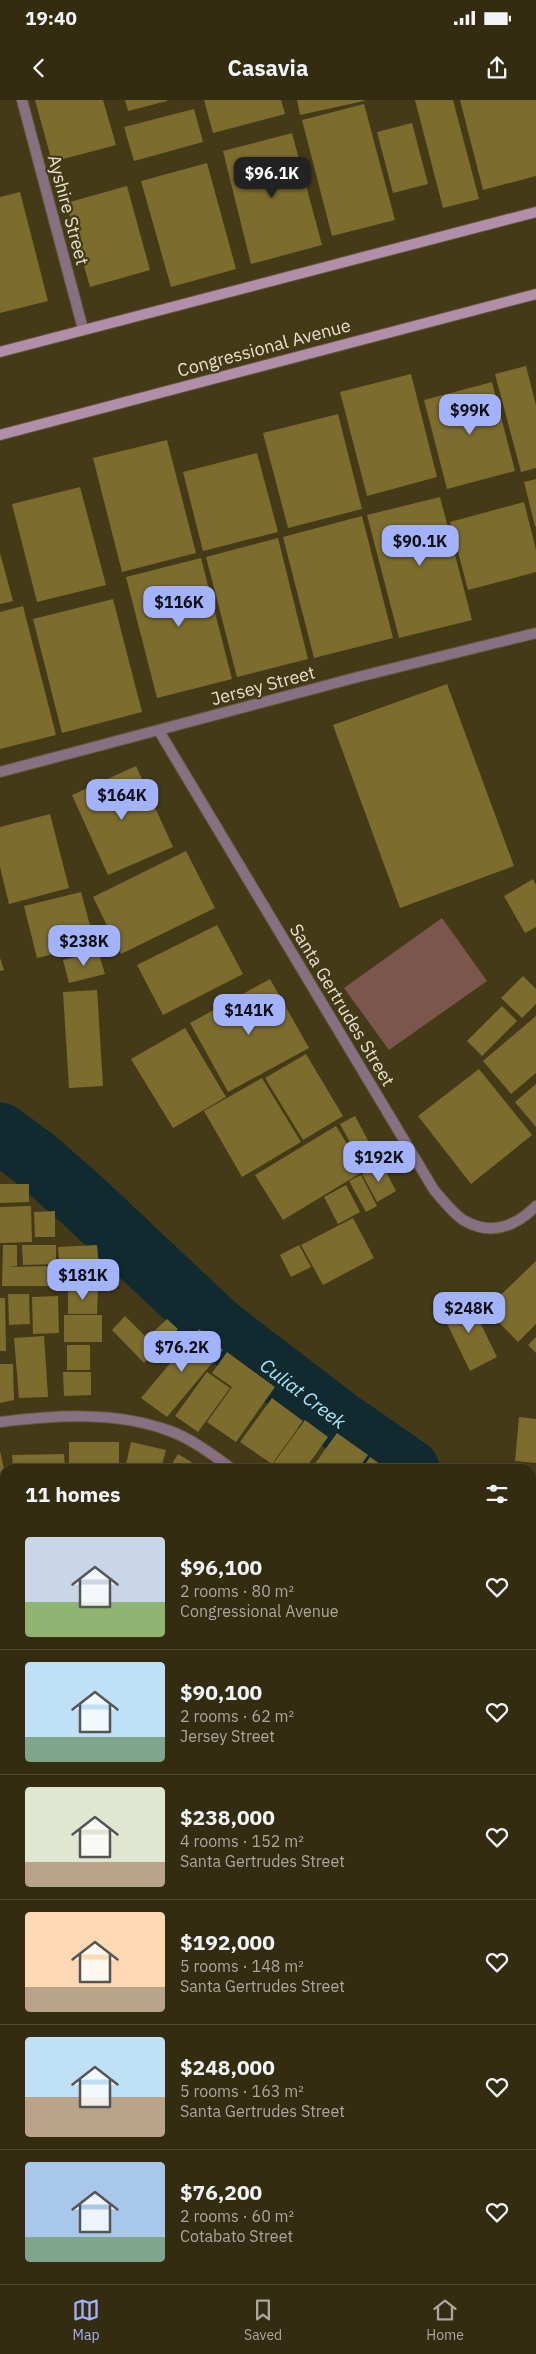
<!DOCTYPE html>
<meta charset="utf-8">
<style>
body{margin:0;font-family:"IBM Plex Sans",sans-serif;background:#3e381f;color:#f1f3f6;height:100vh;display:flex;flex-direction:column;font-size:19px;white-space:nowrap}
*{box-sizing:border-box;margin:0}
p{font-size:16px;color:#a9a79f}
.icon{flex:none;width:28px;height:28px;fill:none;stroke:currentColor;stroke-width:2;stroke-linecap:round;stroke-linejoin:round}
.map{position:relative;flex:1;overflow:hidden}
.side{position:absolute;left:0px;top:1364px;width:536px;height:821px;display:flex;flex-direction:column;background:#332c11;border-radius:15px 15px 0 0;box-shadow:0 2px 8px #0003,0 0 0 1px #4e4831}
.side>*{flex:none}
.price{position:absolute;translate:-50% -42px;padding:0 11px;border-radius:10px;background:#a2b2fd;color:#111;font-size:16px;line-height:32px;filter:drop-shadow(0 1px 2px #0008)}
.price::after{content:'';position:absolute;left:50%;top:30px;width:15px;height:11px;margin-left:-8px;background:inherit;clip-path:polygon(0 0,100% 0,50% 100%)}
.price.current{background:#222;color:#fff}
ul{padding:0;list-style:none}
li{display:flex;align-items:center;gap:15px;height:125px;padding:0 25px}
li+li{border-top:1px solid #4e4831}
li span{display:grid;place-items:center;flex:none;width:140px;height:100px;border-radius:5px;color:#555}
li>.icon{margin-inline-start:auto}
span .icon{width:60px;height:60px;fill:#fffc;stroke-width:1}
li b{font-size:21px}
h2{display:flex;justify-content:space-between;align-items:center;height:60px;padding:0 25px;font-size:21px}
.status{display:flex;justify-content:space-between;align-items:center;height:35px;padding:0 25px;background:#332c11;direction:ltr}
.status svg{height:14px;fill:currentColor}
header{display:flex;justify-content:space-between;align-items:center;height:65px;padding:0 25px;background:#332c11;font-size:22px;font-weight:700}
.menu{display:flex;justify-content:space-around;align-items:center;height:70px;border-top:1px solid #4e4831;background:#332c11;font-size:14px;color:#a9a79f}
.menu a{display:grid;justify-items:center;gap:2px}
.menu .current{color:#a2b2fd}
.map>svg:first-child{display:block}
.green{fill:#7b564d}
.lines{fill:none;stroke-linecap:round;stroke-linejoin:round}
.river{stroke:#102a30;stroke-width:61}
.building{fill:#7c6c2e}
.service-casing{stroke:#615838;stroke-width:12}
.minor-casing{stroke:#615838;stroke-width:12}
.secondary-casing{stroke:#615838;stroke-width:12}
.service{stroke:#877082;stroke-width:10}
.minor{stroke:#877082;stroke-width:10}
.secondary{stroke:#b18ea9;stroke-width:10}
.labels{text-anchor:middle;stroke-width:4.5;stroke-linejoin:round;paint-order:stroke}
.street-label{font-size:18px;fill:#e7e2cf;stroke:#443a17}
.water-label{font-size:19px;font-style:italic;fill:#a9eaf9;stroke:#443a17}
</style>
<div class="status"><b>19:40</b><svg viewBox="0 0 49 12"><path d="M0 12V9h3v3zM5 12V6h3v6zM10 12V3h3v9zM15 12V0h3v12zM26 1h20v11H26zM47 4h2v5h-2z"/></svg></div>
<header><svg class="icon" aria-label="back" viewBox="0 0 24 24"><path d="M15 5l-7 7 7 7"/></svg>Casavia<svg class="icon" aria-label="share" viewBox="0 0 24 24"><path d="M12 15V3M7 8l5-5 5 5M5 13v7h14v-7"/></svg></header>
<div class="map">
<svg width="536" height="2184" viewBox="0 0 536 2184">
<rect width="100%" height="100%" fill="#443a17"/>
<path class="green" d="M442 818 487 881 389 950 344 888Z"/>
<g class="lines">
<g class="river">
<path id="s1" d="M0 1033 34 1058 84 1102 218 1228 338 1320 409 1369"/>
<path d="M531 1417H536"/>
</g>
</g>
<g class="building">
<path d="M35 0H103L116 45 52 62Z"/>
<path d="M125 0H167V1L128 11Z"/>
<path d="M204 0H281L285 14 213 33Z"/>
<path d="M297 0H364V1L300 15Z"/>
<path d="M415 0H453L479 99 443 108Z"/>
<path d="M460 0H536V76L483 90Z"/>
<path d="M364 4 395 120 332 136 302 20Z"/>
<path d="M194 9 203 42 134 61 124 27Z"/>
<path d="M412 23 428 84 393 93 377 32Z"/>
<path d="M292 33 322 145 251 164 223 51Z"/>
<path d="M207 63 236 169 171 187 141 81Z"/>
<path d="M127 86 150 170 90 187 66 103Z"/>
<path d="M20 92 48 201 0 213V97Z"/>
<path d="M526 266 536 305V368L521 372 495 274Z"/>
<path d="M411 274 437 377 367 396 340 292Z"/>
<path d="M492 282 515 371 447 389 424 300Z"/>
<path d="M338 314 362 409 288 428 263 333Z"/>
<path d="M167 340 196 453 122 472 93 358Z"/>
<path d="M257 353 278 432 203 451 183 372Z"/>
<path d="M536 379V426H535L524 382Z"/>
<path d="M80 387 106 485 37 502 12 404Z"/>
<path d="M440 397 472 520 399 538 367 415Z"/>
<path d="M524 402 536 450V472L468 490 450 422Z"/>
<path d="M362 416 393 538 314 558 283 437Z"/>
<path d="M278 438 308 559 237 577 206 457Z"/>
<path d="M0 453 13 501 0 504Z"/>
<path d="M201 458 232 579 157 598 126 477Z"/>
<path d="M113 499 142 612 62 633 33 519Z"/>
<path d="M23 506 56 635 0 649V512Z"/>
<path d="M447 584 514 766 400 808 333 625Z"/>
<path d="M136 666 173 747 108 775 72 695Z"/>
<path d="M50 714 69 788 9 804 0 767V727Z"/>
<path d="M186 751 215 808 121 854 93 797Z"/>
<path d="M533 779 536 785V827L525 833 504 796Z"/>
<path d="M81 792 95 844 37 858 24 806Z"/>
<path d="M217 825 243 874 163 915 137 865Z"/>
<path d="M98 851 105 874 69 883 63 860Z"/>
<path d="M0 858 4 870 0 871Z"/>
<path d="M523 876 536 889V904L522 918 501 898Z"/>
<path d="M270 879 309 948 228 992 190 923Z"/>
<path d="M97 890 103 986 69 988 63 892Z"/>
<path d="M502 906 517 921 482 956 467 941Z"/>
<path d="M536 916V973L511 994 483 961Z"/>
<path d="M185 928 226 997 173 1028 131 959Z"/>
<path d="M306 954 343 1016 303 1040 265 978Z"/>
<path d="M479 969 532 1035 471 1084 418 1016Z"/>
<path d="M262 978 301 1042 242 1077 204 1011Z"/>
<path d="M536 984V1027L515 1002Z"/>
<path d="M355 1016 379 1061 364 1068 340 1024Z"/>
<path d="M336 1026 364 1071 283 1120 255 1075Z"/>
<path d="M382 1064 396 1091 377 1102 362 1074Z"/>
<path d="M361 1075 377 1106 366 1112 349 1081Z"/>
<path d="M0 1084H29V1102L0 1103Z"/>
<path d="M346 1085 360 1112 338 1124 324 1097Z"/>
<path d="M31 1106 32 1142 0 1143V1107Z"/>
<path d="M55 1111V1137H35L34 1112Z"/>
<path d="M353 1118 374 1158 323 1185 301 1145Z"/>
<path d="M3 1145H17V1166L5 1167 56 1166 55 1186H2Z"/>
<path d="M22 1145H56V1164L23 1165Z"/>
<path d="M97 1145 100 1179 61 1181 58 1147Z"/>
<path d="M299 1145 311 1167 291 1177 280 1155Z"/>
<path d="M536 1161V1224L518 1242 486 1209Z"/>
<path d="M68 1189H98L97 1214H68Z"/>
<path d="M8 1194H29L30 1224 9 1225Z"/>
<path d="M58 1196 59 1233 33 1234 32 1197Z"/>
<path d="M0 1198H5L6 1251H0Z"/>
<path d="M468 1198 497 1257 470 1271 441 1211Z"/>
<rect x="64" y="1215" width="38" height="27"/>
<path d="M125 1216 147 1238 167 1219 178 1229 144 1263 112 1230Z"/>
<path d="M199 1229 223 1250 167 1317 141 1298Z"/>
<path d="M44 1236 48 1297 19 1298 14 1238Z"/>
<path d="M536 1237V1253L528 1245Z"/>
<rect x="67" y="1245" width="23" height="25"/>
<path d="M227 1252 275 1287 236 1342 207 1322 232 1287 212 1273Z"/>
<path d="M0 1264H13L14 1300 0 1303Z"/>
<path d="M63 1272H91V1295L64 1296Z"/>
<path d="M207 1272 230 1288 198 1332 175 1316Z"/>
<path d="M272 1298 303 1321 272 1364 240 1342Z"/>
<path d="M519 1317 536 1319V1363L515 1361Z"/>
<path d="M305 1320 328 1337 305 1369H272L270 1368Z"/>
<path d="M337 1333 368 1355 358 1369H311Z"/>
<path d="M69 1342H119V1368L69 1369Z"/>
<path d="M131 1342 166 1350 161 1369H125Z"/>
<path d="M0 1351 5 1373V1404L0 1405Z"/>
<path d="M64 1354 65 1369H13L12 1355Z"/>
<path d="M178 1354 203 1369H169Z"/>
<path d="M370 1357 387 1369H362Z"/>
<path d="M5 1408V1441L0 1442V1409Z"/>
<path d="M531 1450 536 1453V1464L531 1474Z"/>
<path d="M0 1467 5 1488V1543L0 1544Z"/>
<path d="M536 1481V1510L531 1508V1496Z"/>
<path d="M531 1511 536 1513V1529L531 1528Z"/>
<path d="M4 1611 5 1663 0 1664V1612Z"/>
<path d="M531 1641H534L533 1676H531Z"/>
<path d="M5 1742V1820L0 1821V1743Z"/>
<rect x="531" y="1864" width="5" height="55"/>
<path d="M5 1893V1934L0 1935V1894Z"/>
<rect x="531" y="1924" width="5" height="33"/>
<path d="M5 1939V1999L0 2000V1940Z"/>
<rect x="531" y="1963" width="5" height="37"/>
<path d="M531 2003 536 2004V2079H531Z"/>
<path d="M0 2040 5 2053V2111L0 2113Z"/>
<path d="M5 2161V2180H75L66 2184H6L0 2168V2163Z"/>
<path d="M167 2180H176L180 2184H164Z"/>
<path d="M192 2180H311V2184H183Z"/>
<rect x="391" y="2180" width="102" height="4"/>
</g>
<g class="lines">
<g class="service-casing">
<path id="service" d="M22 0 83 229"/>
</g>
<g class="minor-casing">
<g id="minor">
<path d="M159 631 434 1090C443 1100 454 1115 465 1121 492 1136 516 1126 536 1106"/>
<path d="M0 672 358 577 536 533"/>
<path d="M0 1322C56 1315 116 1311 170 1331 192 1339 213 1355 232 1369"/>
<path d="M531 1551H536"/>
<path d="M0 1579 5 1578"/>
<path d="M531 1825H536"/>
<path d="M0 1852 5 1851"/>
<path d="M531 2106H536"/>
<path d="M0 2134 5 2132"/>
<path d="M106 2184 110 2180"/>
</g>
</g>
<g class="secondary-casing">
<g id="secondary">
<path d="M0 252 536 112"/>
<path d="M0 335 536 194"/>
</g>
</g>
<use href="#service" class="service"/>
<use href="#minor" class="minor"/>
<use href="#secondary" class="secondary"/>
</g>
<g class="labels">
<g class="street-label">
<text transform="translate(68 110) rotate(75)" y="6">Ayshire Street</text>
<text transform="translate(264 248) rotate(-15)" y="6">Congressional Avenue</text>
<text transform="translate(263 586) rotate(-15)" y="6">Jersey Street</text>
<text transform="translate(342 905) rotate(59)" y="6">Santa Gertrudes Street</text>
</g>
<g class="water-label">
<text dy="7" stroke="none"><textPath href="#s1" startOffset="400">Culiat Creek</textPath></text>
</g>
</g>
</svg>
<b class="price current" style="left:272px;top:99px">$96.1K</b>
<b class="price" style="left:470px;top:336px">$99K</b>
<b class="price" style="left:420px;top:467px">$90.1K</b>
<b class="price" style="left:179px;top:528px">$116K</b>
<b class="price" style="left:122px;top:721px">$164K</b>
<b class="price" style="left:84px;top:867px">$238K</b>
<b class="price" style="left:249px;top:936px">$141K</b>
<b class="price" style="left:379px;top:1083px">$192K</b>
<b class="price" style="left:83px;top:1201px">$181K</b>
<b class="price" style="left:469px;top:1234px">$248K</b>
<b class="price" style="left:182px;top:1273px">$76.2K</b>
<section class="side">
<h2>11 homes<svg class="icon" aria-label="filters" viewBox="0 0 24 24"><path d="M4 7h16M4 17h16"/><circle cx="9" cy="7" r="2"/><circle cx="15" cy="17" r="2"/></svg></h2>
<ul>
<li><span style="background:linear-gradient(#c9d6e8 65%,#8fb573 0)"><svg class="icon" aria-label="home" viewBox="0 0 24 24"><path d="M3 11l9-7 9 7M6 9v11h12V9"/></svg></span><div><b>$96,100</b><p>2 rooms · 80 m²</p><p>Congressional Avenue</p></div><svg class="icon" aria-label="heart" viewBox="0 0 24 24"><path d="M12 20l-8-8c-3-5 5-10 8-4 3-6 11-1 8 4z"/></svg></li>
<li><span style="background:linear-gradient(#bfe0f5 75%,#7fa58c 0)"><svg class="icon" aria-label="home" viewBox="0 0 24 24"><path d="M3 11l9-7 9 7M6 9v11h12V9"/></svg></span><div><b>$90,100</b><p>2 rooms · 62 m²</p><p>Jersey Street</p></div><svg class="icon" aria-label="heart" viewBox="0 0 24 24"><path d="M12 20l-8-8c-3-5 5-10 8-4 3-6 11-1 8 4z"/></svg></li>
<li><span style="background:linear-gradient(#dfe7d0 75%,#b9a48a 0)"><svg class="icon" aria-label="home" viewBox="0 0 24 24"><path d="M3 11l9-7 9 7M6 9v11h12V9"/></svg></span><div><b>$238,000</b><p>4 rooms · 152 m²</p><p>Santa Gertrudes Street</p></div><svg class="icon" aria-label="heart" viewBox="0 0 24 24"><path d="M12 20l-8-8c-3-5 5-10 8-4 3-6 11-1 8 4z"/></svg></li>
<li><span style="background:linear-gradient(#ffd9b3 75%,#b9a48a 0)"><svg class="icon" aria-label="home" viewBox="0 0 24 24"><path d="M3 11l9-7 9 7M6 9v11h12V9"/></svg></span><div><b>$192,000</b><p>5 rooms · 148 m²</p><p>Santa Gertrudes Street</p></div><svg class="icon" aria-label="heart" viewBox="0 0 24 24"><path d="M12 20l-8-8c-3-5 5-10 8-4 3-6 11-1 8 4z"/></svg></li>
<li><span style="background:linear-gradient(#bfe0f5 60%,#b9a48a 0)"><svg class="icon" aria-label="home" viewBox="0 0 24 24"><path d="M3 11l9-7 9 7M6 9v11h12V9"/></svg></span><div><b>$248,000</b><p>5 rooms · 163 m²</p><p>Santa Gertrudes Street</p></div><svg class="icon" aria-label="heart" viewBox="0 0 24 24"><path d="M12 20l-8-8c-3-5 5-10 8-4 3-6 11-1 8 4z"/></svg></li>
<li><span style="background:linear-gradient(#a9c7e8 75%,#7fa58c 0)"><svg class="icon" aria-label="home" viewBox="0 0 24 24"><path d="M3 11l9-7 9 7M6 9v11h12V9"/></svg></span><div><b>$76,200</b><p>2 rooms · 60 m²</p><p>Cotabato Street</p></div><svg class="icon" aria-label="heart" viewBox="0 0 24 24"><path d="M12 20l-8-8c-3-5 5-10 8-4 3-6 11-1 8 4z"/></svg></li>
</ul>
</section>
</div>
<nav class="menu">
<a class="current"><svg class="icon" aria-label="map" viewBox="0 0 24 24"><path d="M3 6l6-2 6 2 6-2v14l-6 2-6-2-6 2zM9 4v14M15 6v14"/></svg>Map</a>
<a><svg class="icon" aria-label="saved" viewBox="0 0 24 24"><path d="M7 4h10v16l-5-4-5 4z"/></svg>Saved</a>
<a><svg class="icon" aria-label="home" viewBox="0 0 24 24"><path d="M3 11l9-7 9 7M6 9v11h12V9"/></svg>Home</a>
</nav>
